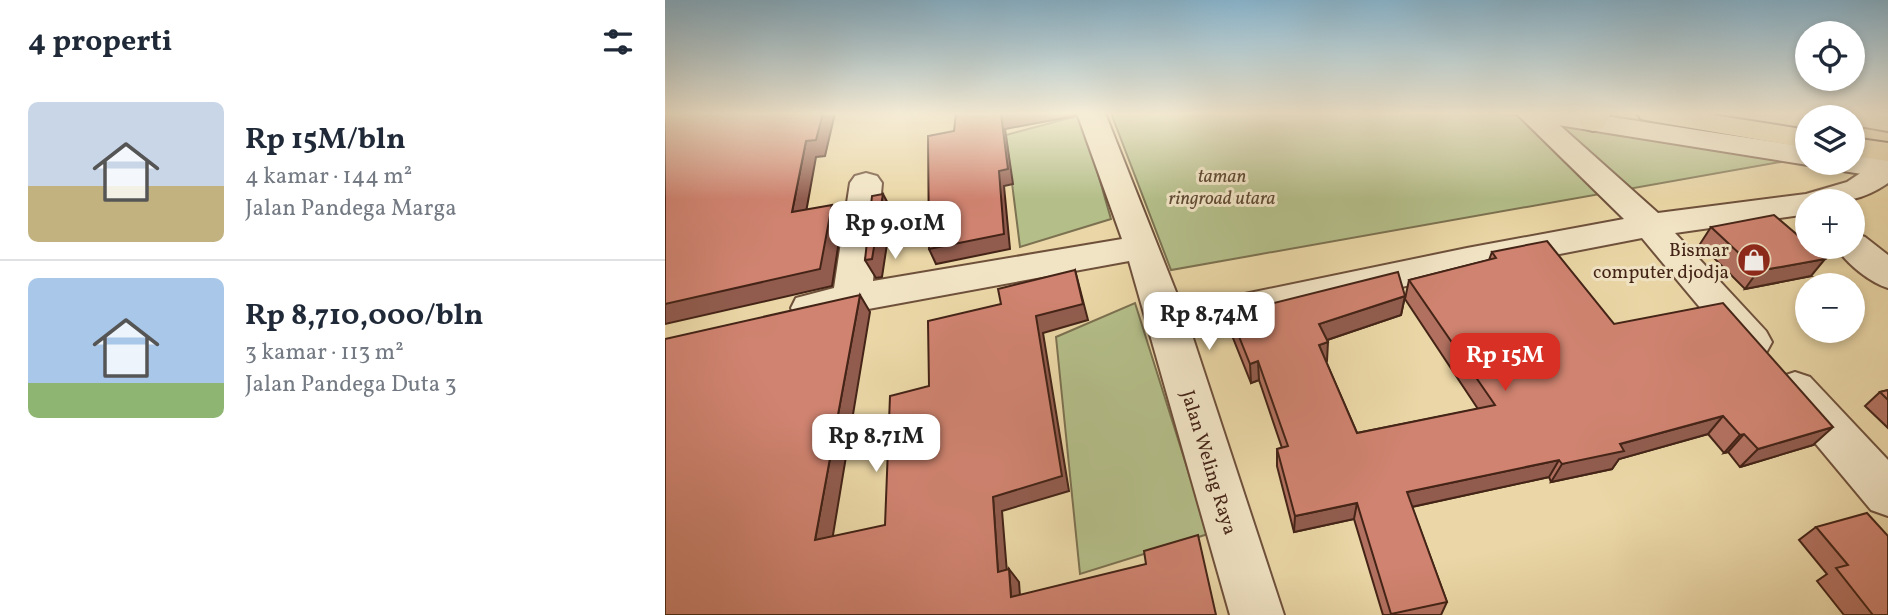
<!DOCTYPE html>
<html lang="id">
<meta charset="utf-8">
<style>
body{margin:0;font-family:Vollkorn,serif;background:#f6f6f7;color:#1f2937;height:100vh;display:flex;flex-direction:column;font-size:26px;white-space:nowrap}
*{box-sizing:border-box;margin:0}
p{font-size:23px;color:#747a83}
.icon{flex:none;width:38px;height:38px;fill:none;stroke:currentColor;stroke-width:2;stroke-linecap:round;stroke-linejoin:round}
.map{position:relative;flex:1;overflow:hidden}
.panel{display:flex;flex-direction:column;background:#fff;width:665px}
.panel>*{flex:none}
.buttons{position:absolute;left:1130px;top:21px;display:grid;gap:14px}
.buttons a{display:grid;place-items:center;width:70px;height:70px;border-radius:50%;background:#fff;box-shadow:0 4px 10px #0003;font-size:35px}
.price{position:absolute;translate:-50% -60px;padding:0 16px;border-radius:14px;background:#fff;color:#222;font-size:23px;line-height:46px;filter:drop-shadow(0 2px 4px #0008)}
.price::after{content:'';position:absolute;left:50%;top:42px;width:21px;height:16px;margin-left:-10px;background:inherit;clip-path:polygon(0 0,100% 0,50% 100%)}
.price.selected{background:#d93025;color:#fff}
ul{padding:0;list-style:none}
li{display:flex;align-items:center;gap:21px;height:175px;padding:0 28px}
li+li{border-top:2px solid #e0e1e3}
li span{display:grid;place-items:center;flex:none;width:196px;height:140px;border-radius:10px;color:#555}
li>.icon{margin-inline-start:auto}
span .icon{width:84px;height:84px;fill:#fffc;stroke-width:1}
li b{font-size:30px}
h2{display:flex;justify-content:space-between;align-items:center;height:84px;padding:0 28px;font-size:30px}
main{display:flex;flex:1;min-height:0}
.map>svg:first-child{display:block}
.green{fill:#b4be89;stroke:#7c7150;stroke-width:2}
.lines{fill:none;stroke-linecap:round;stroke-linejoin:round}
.minor-casing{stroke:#6e503b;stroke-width:4}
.tertiary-casing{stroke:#6e503b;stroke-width:4}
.trunk-casing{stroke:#442417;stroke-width:4}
.minor{fill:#f1e4c5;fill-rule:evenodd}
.tertiary{fill:#f1e4c5;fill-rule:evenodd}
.trunk{fill:#ead6a6;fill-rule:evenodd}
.wall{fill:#b27160;stroke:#442417;stroke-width:2}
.shaded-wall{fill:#915c4e;stroke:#442417;stroke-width:2}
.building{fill:#cf8370;stroke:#442417;stroke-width:2}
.labels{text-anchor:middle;stroke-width:6;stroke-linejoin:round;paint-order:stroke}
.park-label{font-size:19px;font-style:italic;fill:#604a34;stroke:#f1e4c5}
.poi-label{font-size:19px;fill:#442417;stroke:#f1e4c5;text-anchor:end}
.street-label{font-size:19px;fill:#442417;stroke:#f1e4c5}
</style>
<main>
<section class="panel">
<h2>4 properti<svg class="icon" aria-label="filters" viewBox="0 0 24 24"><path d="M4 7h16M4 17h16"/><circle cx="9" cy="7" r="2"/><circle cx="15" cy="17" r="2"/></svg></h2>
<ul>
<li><span style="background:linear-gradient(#c9d6e8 60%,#c2b280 0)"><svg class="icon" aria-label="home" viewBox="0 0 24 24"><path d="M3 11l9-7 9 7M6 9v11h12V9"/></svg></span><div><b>Rp 15M/bln</b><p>4 kamar · 144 m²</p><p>Jalan Pandega Marga</p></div></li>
<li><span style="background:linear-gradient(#a9c7e8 75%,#8fb573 0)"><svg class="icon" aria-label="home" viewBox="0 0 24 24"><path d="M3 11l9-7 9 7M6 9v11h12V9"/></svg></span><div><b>Rp 8,710,000/bln</b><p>3 kamar · 113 m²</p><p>Jalan Pandega Duta 3</p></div></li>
</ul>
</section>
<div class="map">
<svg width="1223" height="615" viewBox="0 0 1223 615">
<rect width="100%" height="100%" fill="#ead6a6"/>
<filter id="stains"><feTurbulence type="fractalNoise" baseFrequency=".00286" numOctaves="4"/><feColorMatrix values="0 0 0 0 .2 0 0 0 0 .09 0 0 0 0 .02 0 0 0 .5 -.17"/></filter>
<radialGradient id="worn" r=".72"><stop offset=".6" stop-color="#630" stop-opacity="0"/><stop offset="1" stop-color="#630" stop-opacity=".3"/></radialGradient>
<g class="green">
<path d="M446 113H835L1097 154 1121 161 506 270Z"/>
<path d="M416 115 446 219 355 247 341 135Z"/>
<path d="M470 303 543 534 415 574 391 337Z"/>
</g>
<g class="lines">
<g class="minor-casing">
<g id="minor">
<path d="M412 113H440L517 307 802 248 959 219 851 113H881L993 213 1141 194 1182 182 1212 162 1223 160V183C1194 203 1177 201 1143 201V214L1010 233 1101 331 1107 342 1101 353 1087 357 1073 353 977 238 802 272 527 335 619 615H565L464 261 187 312 145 322 131 318 126 308 131 298 169 288 185 183 190 176 201 173 212 176 217 183 208 281 457 239Z"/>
<path d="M1188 233 1200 237 1223 255V288C1204 282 1182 264 1171 247H1188Z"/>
<path d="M1130 372 1145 377 1223 460V516L1206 510 1115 401 1109 389 1115 377Z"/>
</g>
</g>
<g class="tertiary-casing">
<g id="tertiary">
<path d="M854 113H920L1143 147V163H1153L1143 165 868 121 858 119Z"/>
<path d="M1148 113H1223V131L1188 125V117H1151Z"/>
<path d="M1188 155 1223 160V178L1171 170 1167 163H1188Z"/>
</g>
</g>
<g class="trunk-casing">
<g id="trunk">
<path d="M918 113H946L938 128 928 131 918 128 914 122Z"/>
<path d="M972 113H1035L1143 130V148L986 121 976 119Z"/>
<path d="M1188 138 1223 143V161L1188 156Z"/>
</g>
</g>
<use href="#minor" class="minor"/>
<use href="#tertiary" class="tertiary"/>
<use href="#trunk" class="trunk"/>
</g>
<g class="wall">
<path d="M1046 227 1146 276 1080 289 1035 244Z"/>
<path d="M827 252 949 324 1148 445 1075 467 1063 452 1059 453 1043 434 954 459 947 469 886 482 884 477 747 507 782 602 776 615H718L689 519 629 532 612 466V449L617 448 594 380 586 383 566 333 565 314 740 296 736 315 662 340 661 362 692 433 813 409 740 299 744 280 824 260Z"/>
<path d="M1223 390V428L1200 406 1215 392Z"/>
<path d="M1151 527 1223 536V615H1179L1152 581 1162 574 1134 540Z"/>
</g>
<g class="shaded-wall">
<path d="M158 113H170L160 156 151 157 138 229 127 212 141 141Z"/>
<path d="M344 113H411L410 116 340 129 348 184 339 186 345 249 271 264 264 249 334 171 336 114Z"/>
<path d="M218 194 227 211 217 277 211 278 200 260Z"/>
<path d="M167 205 177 221 167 286 0 324V304Z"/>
<path d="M1160 259 1146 276 1080 289 1093 271Z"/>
<path d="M410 270 423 320 378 333 404 491 337 511 343 585 333 572 328 497 371 316Z"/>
<path d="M195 295 205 312 165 553 150 540Z"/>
<path d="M740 296 736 315 653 343 654 324Z"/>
<path d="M663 342 662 361 652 364 654 345Z"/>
<path d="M593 361 594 380 586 383 585 364Z"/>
<path d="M1058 416 1043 434 954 459 947 469 886 482 897 464 955 444Z"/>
<path d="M1168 427 1148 445 1075 467 1093 449Z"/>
<path d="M1079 434 1063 452 1059 453 1075 435Z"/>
<path d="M894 460 884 477 737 509 742 492Z"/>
<path d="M692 503 689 519 629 532 630 516Z"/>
<path d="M344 569 354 582 356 610 346 597Z"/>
</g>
<g class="building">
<path d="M0 113H158L151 140 141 141 127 212 167 205 155 269 0 304Z"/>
<path d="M291 113H344L336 114 343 169 334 171 339 234 264 249 263 136 289 131Z"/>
<path d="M218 194 207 259 200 260 207 196Z"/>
<path d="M1109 215 1143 244V247H1146L1160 259 1093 271 1046 227Z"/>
<path d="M882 241 949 324 1058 303 1168 427 1093 449 1079 434 1075 435 1058 416 955 444 959 451 897 464 894 460 742 492 782 602 726 614 692 503 630 516 612 449 623 446 593 361 585 364 565 314 733 272 740 296 654 324 663 342 654 345 692 433 830 405 744 280 831 258 827 252Z"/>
<path d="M410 270 418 304 371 316 397 476 328 497 333 572 344 569 346 597 481 564 479 551 533 535 551 615H0V339L195 295 150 540 220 525 225 396 264 386 263 321 336 304 333 289Z"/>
<path d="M1223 390V400L1215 392Z"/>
<path d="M1202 513 1223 536V615H1208L1171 568 1183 565 1151 527Z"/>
</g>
<linearGradient id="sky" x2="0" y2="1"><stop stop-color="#88b6d0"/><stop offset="0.57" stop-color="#f6edd7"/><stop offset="1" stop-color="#f6edd7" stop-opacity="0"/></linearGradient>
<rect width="1223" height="199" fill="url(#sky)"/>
<defs>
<g id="shop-disc" transform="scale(1.75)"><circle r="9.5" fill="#8f2418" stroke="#f1e4c5"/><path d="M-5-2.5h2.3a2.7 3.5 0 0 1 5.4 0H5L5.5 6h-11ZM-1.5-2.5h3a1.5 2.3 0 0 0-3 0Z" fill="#fff"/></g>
</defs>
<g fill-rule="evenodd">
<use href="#shop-disc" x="1089" y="260"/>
</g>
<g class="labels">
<g class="park-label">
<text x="557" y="182">taman<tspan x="557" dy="22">ringroad utara</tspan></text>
</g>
<g class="poi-label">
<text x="1064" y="256">Bismar<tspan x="1064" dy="22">computer djodja</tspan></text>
</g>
<g class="street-label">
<text transform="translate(545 462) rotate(73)" y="7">Jalan Weling Raya</text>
</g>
</g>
<rect width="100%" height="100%" filter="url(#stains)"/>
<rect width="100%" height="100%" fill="url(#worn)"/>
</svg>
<div class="buttons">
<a><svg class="icon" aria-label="locate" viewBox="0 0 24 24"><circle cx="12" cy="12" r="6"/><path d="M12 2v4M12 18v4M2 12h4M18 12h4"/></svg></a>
<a><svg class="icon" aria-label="layers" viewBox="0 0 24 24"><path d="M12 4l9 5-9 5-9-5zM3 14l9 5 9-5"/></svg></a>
<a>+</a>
<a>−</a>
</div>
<b class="price" style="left:230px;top:261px">Rp 9.01M</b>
<b class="price" style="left:544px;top:352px">Rp 8.74M</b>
<b class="price selected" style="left:840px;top:393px">Rp 15M</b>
<b class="price" style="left:211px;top:474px">Rp 8.71M</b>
</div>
</main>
